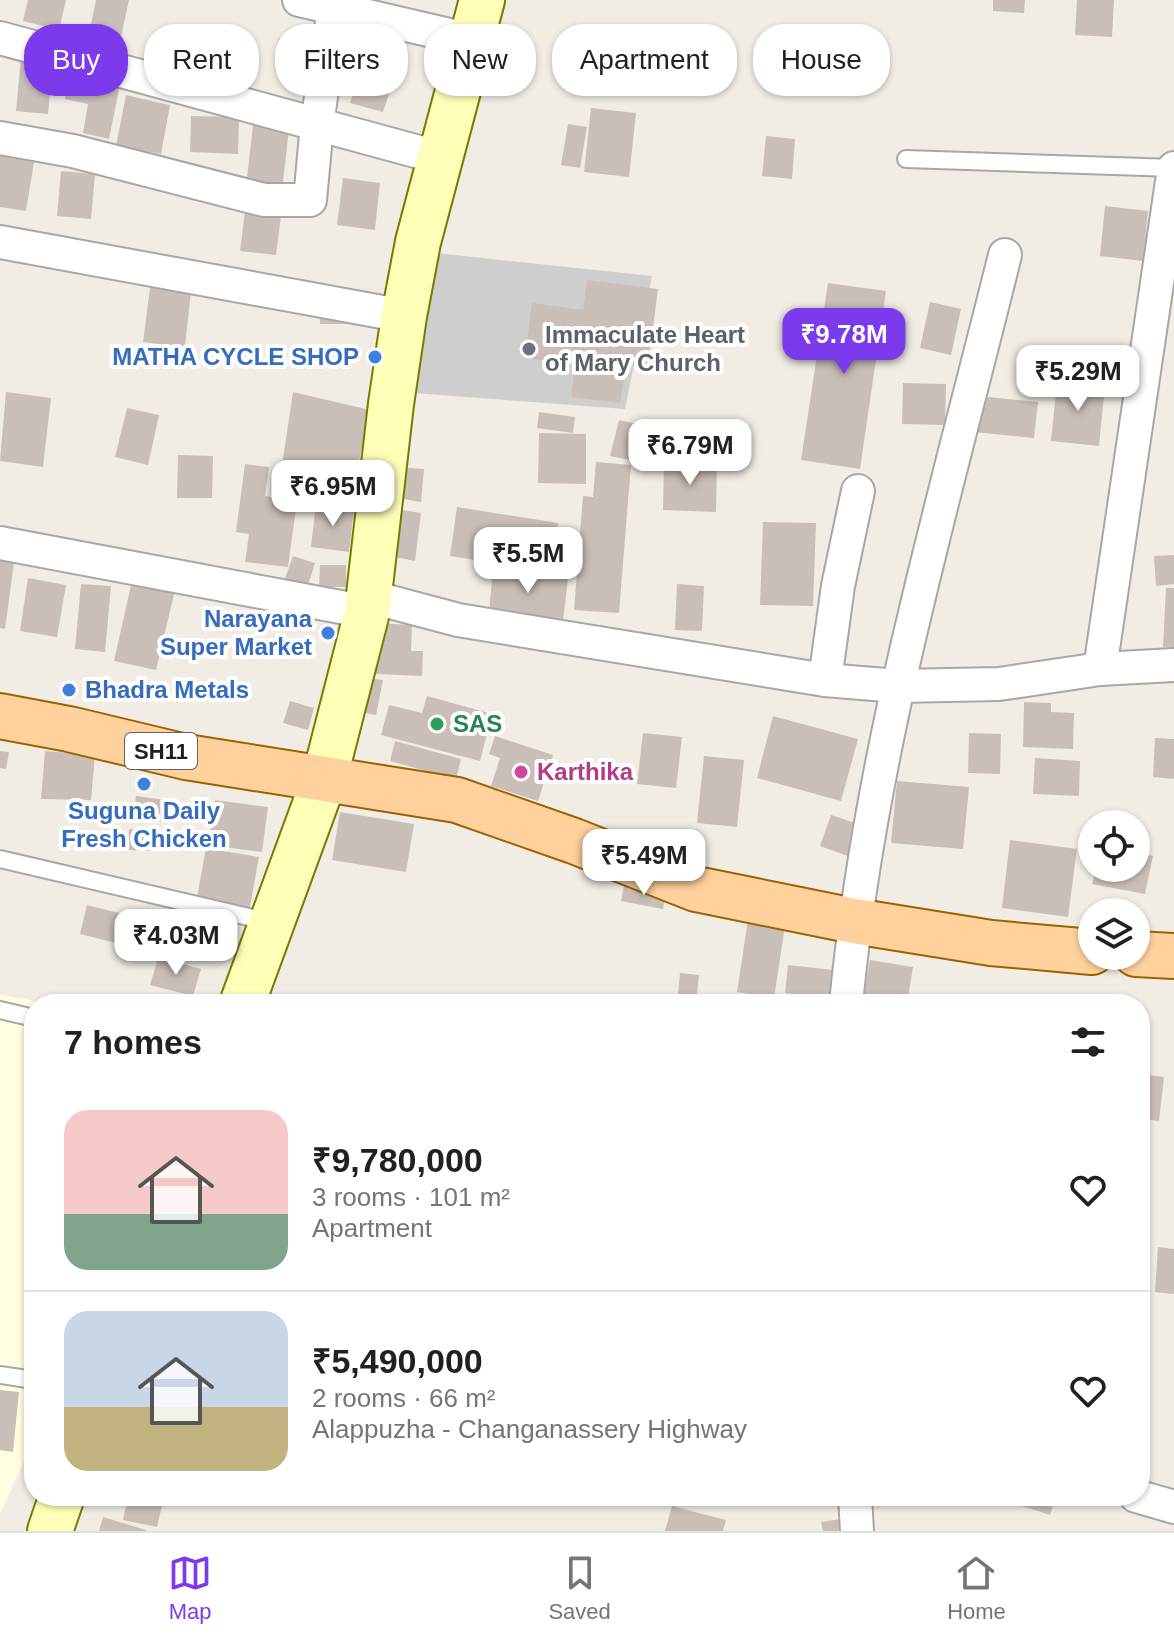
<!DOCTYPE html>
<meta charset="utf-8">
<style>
body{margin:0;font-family:Arial,sans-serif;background:#f6f6f6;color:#202124;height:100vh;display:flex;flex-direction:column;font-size:30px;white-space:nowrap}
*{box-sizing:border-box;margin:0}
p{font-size:26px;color:#757577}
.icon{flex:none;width:44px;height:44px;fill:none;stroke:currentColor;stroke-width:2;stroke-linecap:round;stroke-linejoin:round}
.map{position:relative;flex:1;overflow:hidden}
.panel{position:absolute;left:24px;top:994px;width:1126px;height:512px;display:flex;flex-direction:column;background:#fff;border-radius:32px;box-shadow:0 2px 6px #0004}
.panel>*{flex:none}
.guide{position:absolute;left:24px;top:24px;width:1126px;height:72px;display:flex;gap:16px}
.fabs{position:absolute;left:1078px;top:810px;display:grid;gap:16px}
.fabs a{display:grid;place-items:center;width:72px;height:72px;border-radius:50%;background:#fff;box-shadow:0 2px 6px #0004;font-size:40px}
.price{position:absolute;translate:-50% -68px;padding:0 18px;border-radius:16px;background:#fff;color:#222;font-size:26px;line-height:52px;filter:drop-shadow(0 2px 4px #0008)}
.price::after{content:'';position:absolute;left:50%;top:48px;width:24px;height:18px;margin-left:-12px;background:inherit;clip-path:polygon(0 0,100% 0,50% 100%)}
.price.on{background:#7c3aed;color:#fff}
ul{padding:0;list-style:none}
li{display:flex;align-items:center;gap:24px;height:200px;padding:0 40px}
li+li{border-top:2px solid #e0e0e0}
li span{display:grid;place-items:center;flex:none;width:224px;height:160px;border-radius:24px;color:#555}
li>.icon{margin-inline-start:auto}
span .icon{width:96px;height:96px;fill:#fffc;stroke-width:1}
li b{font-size:34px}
h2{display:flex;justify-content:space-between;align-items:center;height:96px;padding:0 40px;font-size:34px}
.tag{padding:0 28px;border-radius:32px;background:#fff;box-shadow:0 2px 6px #0004;font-size:28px;line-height:72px}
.tag.on{background:#7c3aed;color:#fff}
.tabs{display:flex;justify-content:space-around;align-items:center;height:112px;border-top:2px solid #e0e0e0;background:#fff;font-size:22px;color:#757577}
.tabs a{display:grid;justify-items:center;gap:4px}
.tabs .on{color:#7c3aed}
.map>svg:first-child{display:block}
.education{fill:#fffee0}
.religious{fill:#cecece}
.building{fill:#cabfb8}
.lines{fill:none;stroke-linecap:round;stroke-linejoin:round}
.service-casing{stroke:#a7a7a7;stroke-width:20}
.minor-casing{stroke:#a7a7a7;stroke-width:36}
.secondary-casing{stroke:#747d00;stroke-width:48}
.primary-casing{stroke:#9b6200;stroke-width:48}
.service{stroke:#fff;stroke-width:16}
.minor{stroke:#fff;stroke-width:32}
.secondary{stroke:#feffb6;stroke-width:44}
.primary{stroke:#ffd19c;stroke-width:44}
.worship-dot{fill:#6b7280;stroke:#fff;stroke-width:3}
.shop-dot{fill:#3f7fe0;stroke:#fff;stroke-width:3}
.leisure-dot{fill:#2e9e5b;stroke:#fff;stroke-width:3}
.hotel-dot{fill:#d1479c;stroke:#fff;stroke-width:3}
.labels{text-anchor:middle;stroke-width:8;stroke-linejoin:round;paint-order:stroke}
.shield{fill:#fff;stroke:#636363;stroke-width:2}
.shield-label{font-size:22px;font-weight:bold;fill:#202020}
.worship-label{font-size:24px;font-weight:bold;fill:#5b616d;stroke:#fff;text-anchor:start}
.shop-label{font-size:24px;font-weight:bold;fill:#366cbe;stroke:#fff;text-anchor:end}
.leisure-label{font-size:24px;font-weight:bold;fill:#27864d;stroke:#fff;text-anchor:start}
.hotel-label{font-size:24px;font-weight:bold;fill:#b23c85;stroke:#fff;text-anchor:start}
</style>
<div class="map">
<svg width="1174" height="1531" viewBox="0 0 1174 1531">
<rect width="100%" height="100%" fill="#f1ede5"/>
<path class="education" d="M0 995 54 1004H34V1439L0 1514Z"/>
<path class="religious" d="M436 253 652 276 625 409 413 393Z"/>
<g class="building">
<path d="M28 0H66L59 30 23 21Z"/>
<path d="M96 0H129L120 41 89 34Z"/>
<path d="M993 0H1025L1024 13 993 11Z"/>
<path d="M1077 0H1114L1112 37 1075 35Z"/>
<path d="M279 39 307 43 302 74 275 71Z"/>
<path d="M21 58 53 61 48 114 16 111Z"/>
<path d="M70 69 121 79 109 139 83 133 88 104 65 99Z"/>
<path d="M360 71 393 82 383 112 350 103Z"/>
<path d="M126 95 170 105 161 154 116 146Z"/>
<path d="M591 108 636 113 629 177 584 172Z"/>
<path d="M191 116 239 117 238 154 190 152Z"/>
<path d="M568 124 587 127 580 168 561 165Z"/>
<path d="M253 125 289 129 282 191 246 187Z"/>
<path d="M766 136 795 139 792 179 762 176Z"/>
<path d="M0 156 34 162 26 211 0 207Z"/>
<path d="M61 171 95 174 91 219 57 216Z"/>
<path d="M343 178 380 183 375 230 337 225Z"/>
<path d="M246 203 282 208 276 255 240 251Z"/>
<path d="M1105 206 1148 211 1143 261 1100 256Z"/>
<path d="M587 280 658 289 648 366 626 363 620 403 571 397 575 364 525 358 532 303 583 310Z"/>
<path d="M828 283 886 291 860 469 801 460Z"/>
<path d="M150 288 191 292 183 364 156 361 158 344 143 342Z"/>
<path d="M930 302 961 309 951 355 920 348Z"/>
<path d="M320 305 346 306V324H320Z"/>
<path d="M1057 381 1105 385 1099 446 1051 441Z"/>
<path d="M903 383 946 384 945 425 902 424Z"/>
<path d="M6 392 51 398 43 467 0 461Z"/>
<path d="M293 392 370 410 352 493 280 479Z"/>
<path d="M978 396 1038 402 1034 438 974 432Z"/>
<path d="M127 408 159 415 148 465 115 457Z"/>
<path d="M539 412 575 417 573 433 537 428Z"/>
<path d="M619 420 647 426 639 462 610 456Z"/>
<path d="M539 433 586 434V484L538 483Z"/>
<path d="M178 455 213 456 212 498H177Z"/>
<path d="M596 462 631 465 619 613 574 610 583 496 593 497Z"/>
<path d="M664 462 717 464 716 512 663 510Z"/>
<path d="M245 464 269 467 265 496 297 501 288 567 245 562 249 534 236 532Z"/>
<path d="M396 467 424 469 421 502 392 497Z"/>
<path d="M316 504 354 508 349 552 311 547Z"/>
<path d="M457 507 558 523 550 572 450 556Z"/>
<path d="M396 509 421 513 415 561 385 555Z"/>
<path d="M763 522 816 523 813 606 760 605Z"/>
<path d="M0 554 15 556 5 629 0 628Z"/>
<path d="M1174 555V584L1156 586 1154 556Z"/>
<path d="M293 556 315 563 305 595 282 587Z"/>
<path d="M320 565H346V587H319Z"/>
<path d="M493 569 568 578 563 621 489 613Z"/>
<path d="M133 576 176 586 156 670 114 661Z"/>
<path d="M28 578 66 585 57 637 20 631Z"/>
<path d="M81 584 111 586 105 652 75 649Z"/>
<path d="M677 584 704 586 702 631 675 630Z"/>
<path d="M1166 588H1174V648L1163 647Z"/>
<path d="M378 623 412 625 411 651H423L422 676 375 674Z"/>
<path d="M367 678 383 680 376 715 361 712Z"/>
<path d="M427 696 492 714 480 761 381 735 389 705 422 713Z"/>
<path d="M290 701 314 708 308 730 283 723Z"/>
<path d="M1024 702 1051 703V712L1074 713 1073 749 1023 747Z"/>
<path d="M773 716 858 739 841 801 757 778Z"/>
<path d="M643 733 682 737 676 788 637 784Z"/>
<path d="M969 733 1001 734 1000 774 968 773Z"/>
<path d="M495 736 553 755 538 801 491 786 500 758 489 754Z"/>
<path d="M1155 738 1174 739V779L1153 777Z"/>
<path d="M395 741 461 759 456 779 390 761Z"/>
<path d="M0 751 9 752 6 769 0 768Z"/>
<path d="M45 751 95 755 91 800 41 799Z"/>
<path d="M704 756 744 760 737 827 697 823Z"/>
<path d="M1035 758 1080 761 1079 796 1033 794Z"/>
<path d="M897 781 969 787 963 849 891 843Z"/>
<path d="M136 796 172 801 169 823 133 818Z"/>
<path d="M215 800 268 807 262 852 209 845Z"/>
<path d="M340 812 414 824 406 872 332 860Z"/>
<path d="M831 815 867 827 856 859 820 846Z"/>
<path d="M129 829 157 830 156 851 128 850Z"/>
<path d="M1010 840 1077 849 1068 917 1002 908Z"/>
<path d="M206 848 259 857 249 912 196 903Z"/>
<path d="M1136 853 1153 856 1145 894 1092 884 1096 868H1136Z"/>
<path d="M624 885 666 893 663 909 621 901Z"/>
<path d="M87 905 143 919 136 948 80 934Z"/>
<path d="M748 920 785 926 774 998 737 992Z"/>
<path d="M172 921 211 934 201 962 162 949Z"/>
<path d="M158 958 201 969 193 996 150 985Z"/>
<path d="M870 960 913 967 907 1004H862Z"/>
<path d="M788 965 833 970 830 998 785 993Z"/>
<path d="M680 973 699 975 696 1004H677Z"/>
<path d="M582 997 605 1001 604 1004H581Z"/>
<path d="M709 997 769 1001V1004H708Z"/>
<path d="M910 998 947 1002V1004H909Z"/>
<path d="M1140 1074 1164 1077 1159 1121 1140 1119Z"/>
<path d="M1158 1247 1174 1249V1294L1155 1292Z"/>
<path d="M0 1390 19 1392 13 1452 0 1450Z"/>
<path d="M128 1496 164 1497 157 1527 123 1520Z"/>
<path d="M990 1496H1056L1050 1515Z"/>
<path d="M672 1506 726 1520 723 1531H665Z"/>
<path d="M103 1517 146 1530V1531H99Z"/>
<path d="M847 1518 849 1531H823L821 1522Z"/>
</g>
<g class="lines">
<g class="service-casing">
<g id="service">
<path d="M906 159 1174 168"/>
<path d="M0 859 270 922"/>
<path d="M0 1010 34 1018"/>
<path d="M0 1375 34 1380"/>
</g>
</g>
<g class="minor-casing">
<g id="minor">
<path d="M299 0 471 40"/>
<path d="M0 38 441 158"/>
<path d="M0 138 73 151 264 200H310L317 124 334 8"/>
<path d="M0 242 404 316"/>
<path d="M0 543 367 612"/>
<path d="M368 596 458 620 825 680 898 686 999 684 1100 669 1174 665"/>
<path d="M1100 669 1174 168"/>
<path d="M825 680 838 586 858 491"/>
<path d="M846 1004C870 750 944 502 1005 255"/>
<path d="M855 1496 857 1531"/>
<path d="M1136 1496 1174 1507"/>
</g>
</g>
<g class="secondary-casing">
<g id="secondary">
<path d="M242 1004 324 780 367 612 391 404 404 316 418 242 482 0"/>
<path d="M50 1531 62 1496"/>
</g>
</g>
<g class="primary-casing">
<g id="primary">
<path d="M0 716 69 729 186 757 457 800 574 841 696 889 854 921 991 943 1092 952"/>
<path d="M1136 954 1174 956"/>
</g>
</g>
<use href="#service" class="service"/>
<use href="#minor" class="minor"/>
<use href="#secondary" class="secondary"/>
<use href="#primary" class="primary"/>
</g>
<circle class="worship-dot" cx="529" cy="349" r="8"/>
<g class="shop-dot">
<circle cx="375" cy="357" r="8"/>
<circle cx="328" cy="633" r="8"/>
<circle cx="69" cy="690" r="8"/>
<circle cx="144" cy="784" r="8"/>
</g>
<circle class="leisure-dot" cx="437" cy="724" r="8"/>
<circle class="hotel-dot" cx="521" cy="772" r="8"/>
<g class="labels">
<rect class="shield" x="125" y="733" width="72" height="36" rx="6"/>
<g class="shield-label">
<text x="161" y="759">SH11</text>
</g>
<g class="worship-label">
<text x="545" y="343">Immaculate Heart<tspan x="545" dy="28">of Mary Church</tspan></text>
</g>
<g class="shop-label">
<text x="359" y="365">MATHA CYCLE SHOP</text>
<text x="312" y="627">Narayana<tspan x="312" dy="28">Super Market</tspan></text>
<text x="85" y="698" text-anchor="start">Bhadra Metals</text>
<text x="144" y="819" text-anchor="middle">Suguna Daily<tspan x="144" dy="28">Fresh Chicken</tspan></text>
</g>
<g class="leisure-label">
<text x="453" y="732">SAS</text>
</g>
<g class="hotel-label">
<text x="537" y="780">Karthika</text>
</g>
</g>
</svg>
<div class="fabs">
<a><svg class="icon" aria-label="locate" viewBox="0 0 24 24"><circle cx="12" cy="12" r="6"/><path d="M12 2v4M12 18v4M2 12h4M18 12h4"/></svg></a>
<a><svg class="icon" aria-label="layers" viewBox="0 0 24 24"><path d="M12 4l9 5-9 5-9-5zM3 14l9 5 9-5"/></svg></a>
</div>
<b class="price on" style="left:844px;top:376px">₹9.78M</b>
<b class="price" style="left:1078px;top:413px">₹5.29M</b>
<b class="price" style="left:690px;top:487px">₹6.79M</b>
<b class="price" style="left:333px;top:528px">₹6.95M</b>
<b class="price" style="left:528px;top:595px">₹5.5M</b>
<b class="price" style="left:644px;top:897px">₹5.49M</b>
<b class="price" style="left:176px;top:977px">₹4.03M</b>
<div class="guide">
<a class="tag on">Buy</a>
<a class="tag">Rent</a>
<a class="tag">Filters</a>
<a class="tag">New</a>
<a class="tag">Apartment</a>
<a class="tag">House</a>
</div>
<section class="panel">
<h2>7 homes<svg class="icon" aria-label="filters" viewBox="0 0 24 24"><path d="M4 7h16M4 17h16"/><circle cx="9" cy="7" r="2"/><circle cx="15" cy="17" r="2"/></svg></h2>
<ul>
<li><span style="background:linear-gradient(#f6c9c9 65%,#7fa58c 0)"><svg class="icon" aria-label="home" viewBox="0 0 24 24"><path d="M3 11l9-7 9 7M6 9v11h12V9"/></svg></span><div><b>₹9,780,000</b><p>3 rooms · 101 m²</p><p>Apartment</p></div><svg class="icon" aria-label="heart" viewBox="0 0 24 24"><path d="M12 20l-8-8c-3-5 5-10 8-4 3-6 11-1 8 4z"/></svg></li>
<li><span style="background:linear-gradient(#c9d6e8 60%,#c2b280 0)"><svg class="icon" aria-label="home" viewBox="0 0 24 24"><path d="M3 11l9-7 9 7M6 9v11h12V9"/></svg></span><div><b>₹5,490,000</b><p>2 rooms · 66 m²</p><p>Alappuzha - Changanassery Highway</p></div><svg class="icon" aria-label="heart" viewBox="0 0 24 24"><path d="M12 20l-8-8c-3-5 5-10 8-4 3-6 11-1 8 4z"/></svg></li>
</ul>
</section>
</div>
<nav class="tabs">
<a class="on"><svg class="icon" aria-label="map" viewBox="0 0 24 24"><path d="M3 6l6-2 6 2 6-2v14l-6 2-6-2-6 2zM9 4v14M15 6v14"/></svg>Map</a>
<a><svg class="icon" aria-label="saved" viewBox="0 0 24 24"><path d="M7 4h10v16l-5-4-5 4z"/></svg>Saved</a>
<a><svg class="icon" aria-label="home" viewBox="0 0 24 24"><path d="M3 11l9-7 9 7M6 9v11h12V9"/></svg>Home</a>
</nav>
